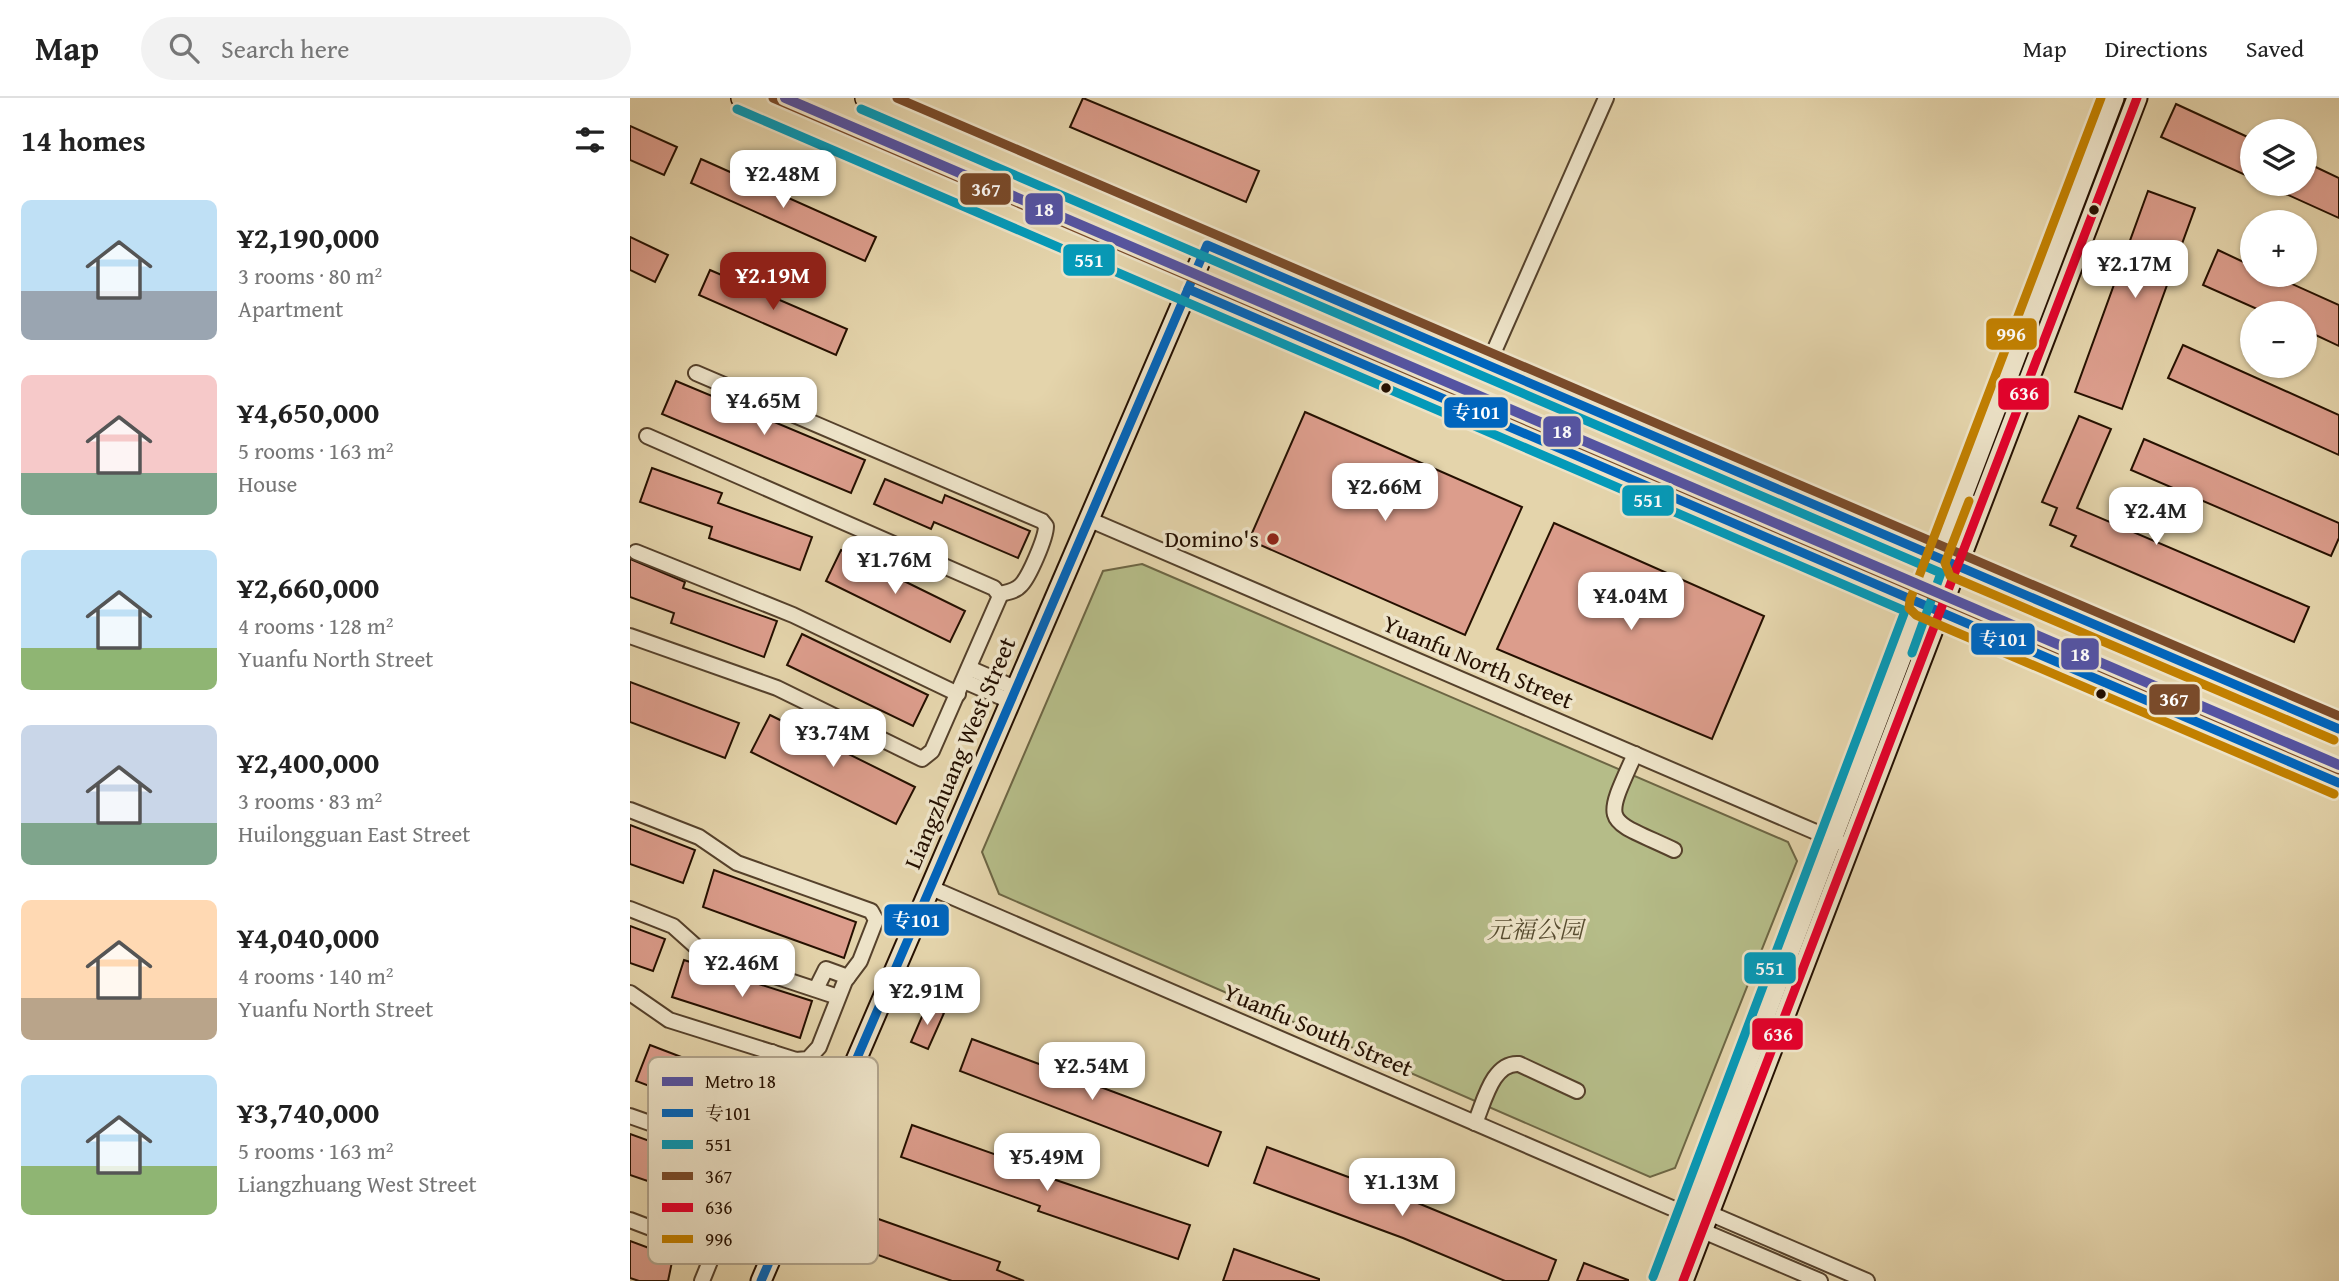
<!DOCTYPE html>
<meta charset="utf-8">
<style>
body{margin:0;font-family:"Gentium Book Plus","Noto Serif SC",serif;background:#f2f2f2;color:#222;height:100vh;display:flex;flex-direction:column;font-size:26px;white-space:nowrap}
*{box-sizing:border-box;margin:0}
p{font-size:23px;color:#767676}
.icon{flex:none;width:38px;height:38px;fill:none;stroke:currentColor;stroke-width:2;stroke-linecap:round;stroke-linejoin:round}
.map{position:relative;flex:1;overflow:hidden}
.details{display:flex;flex-direction:column;background:#fff;width:630px}
.details>*{flex:none}
.buttons{position:absolute;left:1610px;top:21px;display:grid;gap:14px}
.buttons a{display:grid;place-items:center;width:77px;height:77px;border-radius:50%;background:#fff;box-shadow:0 2px 5px #0004;font-size:35px}
.price{position:absolute;translate:-50% -60px;padding:0 16px;border-radius:14px;background:#fff;color:#222;font-size:23px;line-height:46px;filter:drop-shadow(0 2px 4px #0008)}
.price::after{content:'';position:absolute;left:50%;top:42px;width:21px;height:16px;margin-left:-10px;background:inherit;clip-path:polygon(0 0,100% 0,50% 100%)}
.price.on{background:#8f2418;color:#fff}
ul{padding:0;list-style:none}
li{display:flex;align-items:center;gap:21px;height:175px;padding:0 21px}
li span{display:grid;place-items:center;flex:none;width:196px;height:140px;border-radius:10px;color:#555}
li>.icon{margin-inline-start:auto}
span .icon{width:84px;height:84px;fill:#fffc;stroke-width:1}
li b{font-size:30px}
h2{display:flex;justify-content:space-between;align-items:center;height:84px;padding:0 21px;font-size:30px}
header{display:flex;align-items:center;gap:42px;box-sizing:border-box;height:98px;padding:0 35px;background:#fff;border-bottom:2px solid #e0e0e0}
header strong{font-size:33px}
nav{display:flex;gap:38px;margin-inline-start:auto;font-size:24px}
.search{width:490px;height:63px;background:#f2f2f2;display:flex;align-items:center;gap:18px;box-sizing:border-box;padding:0 24px;border-radius:38px;color:#767676;font-size:26px}
main{display:flex;flex:1;min-height:0}
.map>svg:first-child{display:block}
.green{fill:#b5bc88;stroke:#6d6644;stroke-width:2}
.building{fill:#dc9d8c;stroke:#251000;stroke-width:2}
.lines{fill:none;stroke-linecap:round;stroke-linejoin:round}
.street-casing{stroke:#55412b;stroke-width:18}
.secondary-casing{stroke:#251000;stroke-width:23}
.primary-casing{stroke:#251000;stroke-width:24}
.street{stroke:#ede3c8;stroke-width:14}
.secondary{stroke:#ede3c8;stroke-width:19}
.primary{stroke:#e4d4ab;stroke-width:21}
.bus-1-casing{stroke:#ede3c8;stroke-width:14}
.bus-2-casing{stroke:#ede3c8;stroke-width:14}
.bus-3-casing{stroke:#ede3c8;stroke-width:14}
.bus-4-casing{stroke:#ede3c8;stroke-width:14}
.bus-5-casing{stroke:#ede3c8;stroke-width:14}
.bus-1{stroke:#0065bd;stroke-width:9}
.bus-2{stroke:#049ab9;stroke-width:9}
.bus-3{stroke:#7a4b2a;stroke-width:9}
.bus-4{stroke:#e4002b;stroke-width:9}
.bus-5{stroke:#c28000;stroke-width:9}
.metro-1-casing{stroke:#ede3c8;stroke-width:16}
.metro-1{stroke:#5554a2;stroke-width:10}
.bus-dot{fill:#251000;stroke:#ede3c8;stroke-width:2.5}
.poi-dot{fill:#8f2418;stroke:#ede3c8;stroke-width:2.5}
.labels{text-anchor:middle;stroke-width:7;stroke-linejoin:round;paint-order:stroke}
.poi-label{font-size:24px;fill:#251000;stroke:#ede3c8;text-anchor:end}
.street-label{font-size:24px;fill:#251000;stroke:#ede3c8}
.park-label{font-size:24px;font-style:italic;fill:#574c30;stroke:#ede3c8}
.key{fill:#ede3c8;stroke:#b1a48c;stroke-width:2}
.key-label{font-size:19px;fill:#251000}
.line-badge{stroke:#ede3c8;stroke-width:2.5}
.badge-label{font-size:19px;text-anchor:middle;font-weight:bold;fill:#fff}
</style>
<header>
<strong>Map</strong>
<div class="search"><svg class="icon" aria-label="search" viewBox="0 0 24 24"><circle cx="10" cy="10" r="6"/><path d="M15 15l6 6"/></svg>Search here</div>
<nav><a>Map</a><a>Directions</a><a>Saved</a></nav>
</header>
<main>
<section class="details">
<h2>14 homes<svg class="icon" aria-label="filters" viewBox="0 0 24 24"><path d="M4 7h16M4 17h16"/><circle cx="9" cy="7" r="2"/><circle cx="15" cy="17" r="2"/></svg></h2>
<ul>
<li><span style="background:linear-gradient(#bfe0f5 65%,#9aa5b1 0)"><svg class="icon" aria-label="home" viewBox="0 0 24 24"><path d="M3 11l9-7 9 7M6 9v11h12V9"/></svg></span><div><b>¥2,190,000</b><p>3 rooms · 80 m²</p><p>Apartment</p></div></li>
<li><span style="background:linear-gradient(#f6c9c9 70%,#7fa58c 0)"><svg class="icon" aria-label="home" viewBox="0 0 24 24"><path d="M3 11l9-7 9 7M6 9v11h12V9"/></svg></span><div><b>¥4,650,000</b><p>5 rooms · 163 m²</p><p>House</p></div></li>
<li><span style="background:linear-gradient(#bfe0f5 70%,#8fb573 0)"><svg class="icon" aria-label="home" viewBox="0 0 24 24"><path d="M3 11l9-7 9 7M6 9v11h12V9"/></svg></span><div><b>¥2,660,000</b><p>4 rooms · 128 m²</p><p>Yuanfu North Street</p></div></li>
<li><span style="background:linear-gradient(#c9d6e8 70%,#7fa58c 0)"><svg class="icon" aria-label="home" viewBox="0 0 24 24"><path d="M3 11l9-7 9 7M6 9v11h12V9"/></svg></span><div><b>¥2,400,000</b><p>3 rooms · 83 m²</p><p>Huilongguan East Street</p></div></li>
<li><span style="background:linear-gradient(#ffd9b3 70%,#b9a48a 0)"><svg class="icon" aria-label="home" viewBox="0 0 24 24"><path d="M3 11l9-7 9 7M6 9v11h12V9"/></svg></span><div><b>¥4,040,000</b><p>4 rooms · 140 m²</p><p>Yuanfu North Street</p></div></li>
<li><span style="background:linear-gradient(#bfe0f5 65%,#8fb573 0)"><svg class="icon" aria-label="home" viewBox="0 0 24 24"><path d="M3 11l9-7 9 7M6 9v11h12V9"/></svg></span><div><b>¥3,740,000</b><p>5 rooms · 163 m²</p><p>Liangzhuang West Street</p></div></li>
</ul>
</section>
<div class="map">
<svg width="1709" height="1183" viewBox="0 0 1709 1183">
<rect width="100%" height="100%" fill="#e4d4ab"/>
<filter id="stains"><feTurbulence type="fractalNoise" baseFrequency=".00286" numOctaves="4"/><feColorMatrix values="0 0 0 0 .2 0 0 0 0 .09 0 0 0 0 .02 0 0 0 .5 -.17"/></filter>
<radialGradient id="worn" r=".72"><stop offset=".6" stop-color="#630" stop-opacity="0"/><stop offset="1" stop-color="#630" stop-opacity=".3"/></radialGradient>
<path class="green" d="M512 466 1158 744 1167 763 1045 1070 1020 1079 369 796 352 754 473 473Z"/>
<g class="building">
<path d="M453 0 629 73 616 104 440 29Z"/>
<path d="M1546 6 1622 41V80L1531 39Z"/>
<path d="M0 28 47 49 34 77 0 62Z"/>
<path d="M71 61 246 139 235 163 61 85Z"/>
<path d="M1675 64 1709 80V120L1634 86H1675Z"/>
<path d="M1518 93 1565 110 1492 311 1445 294Z"/>
<path d="M0 139 38 157 25 184 0 172Z"/>
<path d="M1588 152 1622 168V177H1642L1709 207V248L1675 232V215H1636L1573 187Z"/>
<path d="M80 172 217 231 206 257 69 197Z"/>
<path d="M1553 247 1709 317V357L1538 280Z"/>
<path d="M46 283 235 362 221 395 32 316Z"/>
<path d="M675 314 892 409 835 537 619 442Z"/>
<path d="M1449 318 1481 331 1447 410 1679 509 1664 544 1441 448 1446 438 1420 427 1427 410 1412 404Z"/>
<path d="M1514 341 1709 425V440L1701 458 1501 372Z"/>
<path d="M22 370 92 395 88 405 182 439 170 472 79 440 82 429 10 404Z"/>
<path d="M255 381 312 405 315 397 400 433 388 460 304 424 301 431 244 406Z"/>
<path d="M924 425 1134 518 1082 641 867 551Z"/>
<path d="M211 452 335 513 320 544 196 483Z"/>
<path d="M0 461 55 484 53 490 147 523 134 559 41 525 44 515 0 499Z"/>
<path d="M172 536 298 597 283 628 157 567Z"/>
<path d="M0 584 109 625 95 660 0 624Z"/>
<path d="M140 617 285 689 266 726 121 654Z"/>
<path d="M0 727 65 752 53 785 0 766Z"/>
<path d="M84 772 226 824 214 860 73 809Z"/>
<path d="M0 828 35 841 23 873 0 865Z"/>
<path d="M54 862 182 903 170 940 42 899Z"/>
<path d="M297 907 314 915 298 951 281 944Z"/>
<path d="M342 941 591 1034 578 1068 330 973Z"/>
<path d="M20 947 122 986 107 1021 6 983Z"/>
<path d="M282 1027 409 1072 408 1076 560 1127 548 1161 408 1113 410 1108 271 1059Z"/>
<path d="M0 1036 86 1067 73 1102 0 1077Z"/>
<path d="M637 1049 778 1101 926 1162 918 1183H875L773 1140 624 1085Z"/>
<path d="M240 1118 370 1164 367 1172 394 1183H322L228 1150Z"/>
<path d="M0 1143 43 1159 38 1183H9L0 1180Z"/>
<path d="M604 1151 689 1181V1183H593Z"/>
<path d="M954 1165 998 1182V1183H947Z"/>
</g>
<g class="lines">
<g class="street-casing">
<g id="street">
<path d="M858 267 976 0"/>
<path d="M66 275 412 423 416 428C416 440 399 479 391 487 386 493 378 494 370 496"/>
<path d="M458 421 1209 744"/>
<path d="M6 454 163 517 328 596"/>
<path d="M0 538 147 590 292 661 302 653 370 498 364 490 17 338"/>
<path d="M339 570 385 590"/>
<path d="M334 583 380 603"/>
<path d="M1005 656C972 729 974 719 1044 752"/>
<path d="M0 712 69 739 107 765 241 813 246 822 230 863 215 883 189 949 178 961 166 962 39 922 0 895"/>
<path d="M299 789 1058 1117 1073 1133 1190 1183"/>
<path d="M0 811 43 828 72 854 208 899"/>
<path d="M186 891 196 871 218 879"/>
<path d="M0 1018 122 1061"/>
<path d="M845 1025C854 1005 862 964 889 966L947 993"/>
<path d="M127 1028 187 1051"/>
<path d="M1070 1116 1079 1115 1237 1183"/>
<path d="M0 1122 84 1154"/>
<path d="M72 1183 130 1040 122 1018 142 954"/>
</g>
</g>
<g class="secondary-casing">
<g id="secondary">
<path d="M131 1183 577 147"/>
<path d="M1034 1183 1484 0"/>
<path d="M1053 1183 1507 0"/>
</g>
</g>
<g class="primary-casing">
<g id="primary">
<path d="M112 0 1709 685"/>
<path d="M236 0 1709 631"/>
</g>
</g>
<use href="#street" class="street"/>
<use href="#secondary" class="secondary"/>
<use href="#primary" class="primary"/>
<g class="bus-1-casing">
<g id="bus-1">
<path d="M558 191 1709 685"/>
<path d="M131 1183 577 147 1709 631"/>
</g>
</g>
<g class="bus-2-casing">
<g id="bus-2">
<path d="M107 11 1275 513 1023 1179"/>
<path d="M231 11 1311 475 1282 555"/>
</g>
</g>
<g class="bus-3-casing">
<g id="bus-3">
<path d="M143 0 1709 672"/>
<path d="M267 0 1709 618"/>
</g>
</g>
<g class="bus-4-casing">
<path id="bus-4" d="M1053 1183 1507 0"/>
</g>
<g class="bus-5-casing">
<g id="bus-5">
<path d="M1471 0 1280 502 1279 510 1286 517 1704 696"/>
<path d="M1339 403 1315 465 1320 478 1704 642"/>
</g>
</g>
<use href="#bus-1" class="bus-1"/>
<use href="#bus-2" class="bus-2"/>
<use href="#bus-3" class="bus-3"/>
<use href="#bus-4" class="bus-4"/>
<use href="#bus-5" class="bus-5"/>
<g class="metro-1-casing">
<path id="metro-1" d="M155 0 1709 667"/>
</g>
<use href="#metro-1" class="metro-1"/>
</g>
<g class="bus-dot">
<circle cx="1464" cy="112" r="6"/>
<circle cx="756" cy="290" r="6"/>
<circle cx="1471" cy="596" r="6"/>
</g>
<circle class="poi-dot" cx="643" cy="441" r="7"/>
<g class="labels">
<g class="poi-label">
<text x="629" y="449">Domino's</text>
</g>
<g class="street-label">
<text transform="translate(848 564) rotate(23)" y="8">Yuanfu North Street</text>
<text transform="translate(330 655) rotate(-67)" y="8">Liangzhuang West Street</text>
<text transform="translate(688 932) rotate(23)" y="8">Yuanfu South Street</text>
</g>
<g class="park-label">
<text x="905" y="840">元福公园</text>
</g>
</g>
<rect x="18" y="959" width="230" height="207" rx="10" class="key"/>
<rect x="32" y="979" width="31" height="9" fill="#5554a2"/>
<rect x="32" y="1011" width="31" height="8" fill="#0065bd"/>
<rect x="32" y="1042" width="31" height="9" fill="#049ab9"/>
<rect x="32" y="1074" width="31" height="8" fill="#7a4b2a"/>
<rect x="32" y="1105" width="31" height="9" fill="#e4002b"/>
<rect x="32" y="1137" width="31" height="8" fill="#c28000"/>
<g class="key-label">
<text x="75" y="990">Metro 18</text>
<text x="75" y="1022">专101</text>
<text x="75" y="1053">551</text>
<text x="75" y="1085">367</text>
<text x="75" y="1116">636</text>
<text x="75" y="1148">996</text>
</g>
<g class="line-badge">
<rect x="329" y="74" width="53" height="34" rx="7" fill="#7a4b2a"/>
<rect x="394" y="94" width="40" height="34" rx="7" fill="#5554a2"/>
<rect x="432" y="145" width="54" height="34" rx="7" fill="#049ab9"/>
<rect x="1355" y="219" width="53" height="34" rx="7" fill="#c28000"/>
<rect x="1367" y="279" width="53" height="34" rx="7" fill="#e4002b"/>
<rect x="813" y="298" width="66" height="33" rx="7" fill="#0065bd"/>
<rect x="912" y="317" width="40" height="33" rx="7" fill="#5554a2"/>
<rect x="991" y="386" width="54" height="33" rx="7" fill="#049ab9"/>
<rect x="1340" y="524" width="66" height="34" rx="7" fill="#0065bd"/>
<rect x="1430" y="539" width="40" height="34" rx="7" fill="#5554a2"/>
<rect x="1518" y="585" width="53" height="33" rx="7" fill="#7a4b2a"/>
<rect x="253" y="805" width="67" height="34" rx="7" fill="#0065bd"/>
<rect x="1113" y="853" width="54" height="34" rx="7" fill="#049ab9"/>
<rect x="1121" y="919" width="53" height="34" rx="7" fill="#e4002b"/>
</g>
<g class="badge-label">
<text x="356" y="98">367</text>
<text x="414" y="118">18</text>
<text x="459" y="169">551</text>
<text x="1381" y="243">996</text>
<text x="1394" y="302">636</text>
<text x="846" y="321">专101</text>
<text x="932" y="340">18</text>
<text x="1018" y="409">551</text>
<text x="1373" y="548">专101</text>
<text x="1450" y="563">18</text>
<text x="1544" y="608">367</text>
<text x="286" y="829">专101</text>
<text x="1140" y="877">551</text>
<text x="1148" y="943">636</text>
</g>
<rect width="100%" height="100%" filter="url(#stains)"/>
<rect width="100%" height="100%" fill="url(#worn)"/>
</svg>
<div class="buttons">
<a><svg class="icon" aria-label="layers" viewBox="0 0 24 24"><path d="M12 4l9 5-9 5-9-5zM3 14l9 5 9-5"/></svg></a>
<a>+</a>
<a>−</a>
</div>
<b class="price" style="left:153px;top:112px">¥2.48M</b>
<b class="price" style="left:1505px;top:202px">¥2.17M</b>
<b class="price on" style="left:143px;top:214px">¥2.19M</b>
<b class="price" style="left:134px;top:339px">¥4.65M</b>
<b class="price" style="left:755px;top:425px">¥2.66M</b>
<b class="price" style="left:1526px;top:449px">¥2.4M</b>
<b class="price" style="left:265px;top:498px">¥1.76M</b>
<b class="price" style="left:1001px;top:534px">¥4.04M</b>
<b class="price" style="left:203px;top:671px">¥3.74M</b>
<b class="price" style="left:112px;top:901px">¥2.46M</b>
<b class="price" style="left:297px;top:929px">¥2.91M</b>
<b class="price" style="left:462px;top:1004px">¥2.54M</b>
<b class="price" style="left:417px;top:1095px">¥5.49M</b>
<b class="price" style="left:772px;top:1120px">¥1.13M</b>
</div>
</main>
